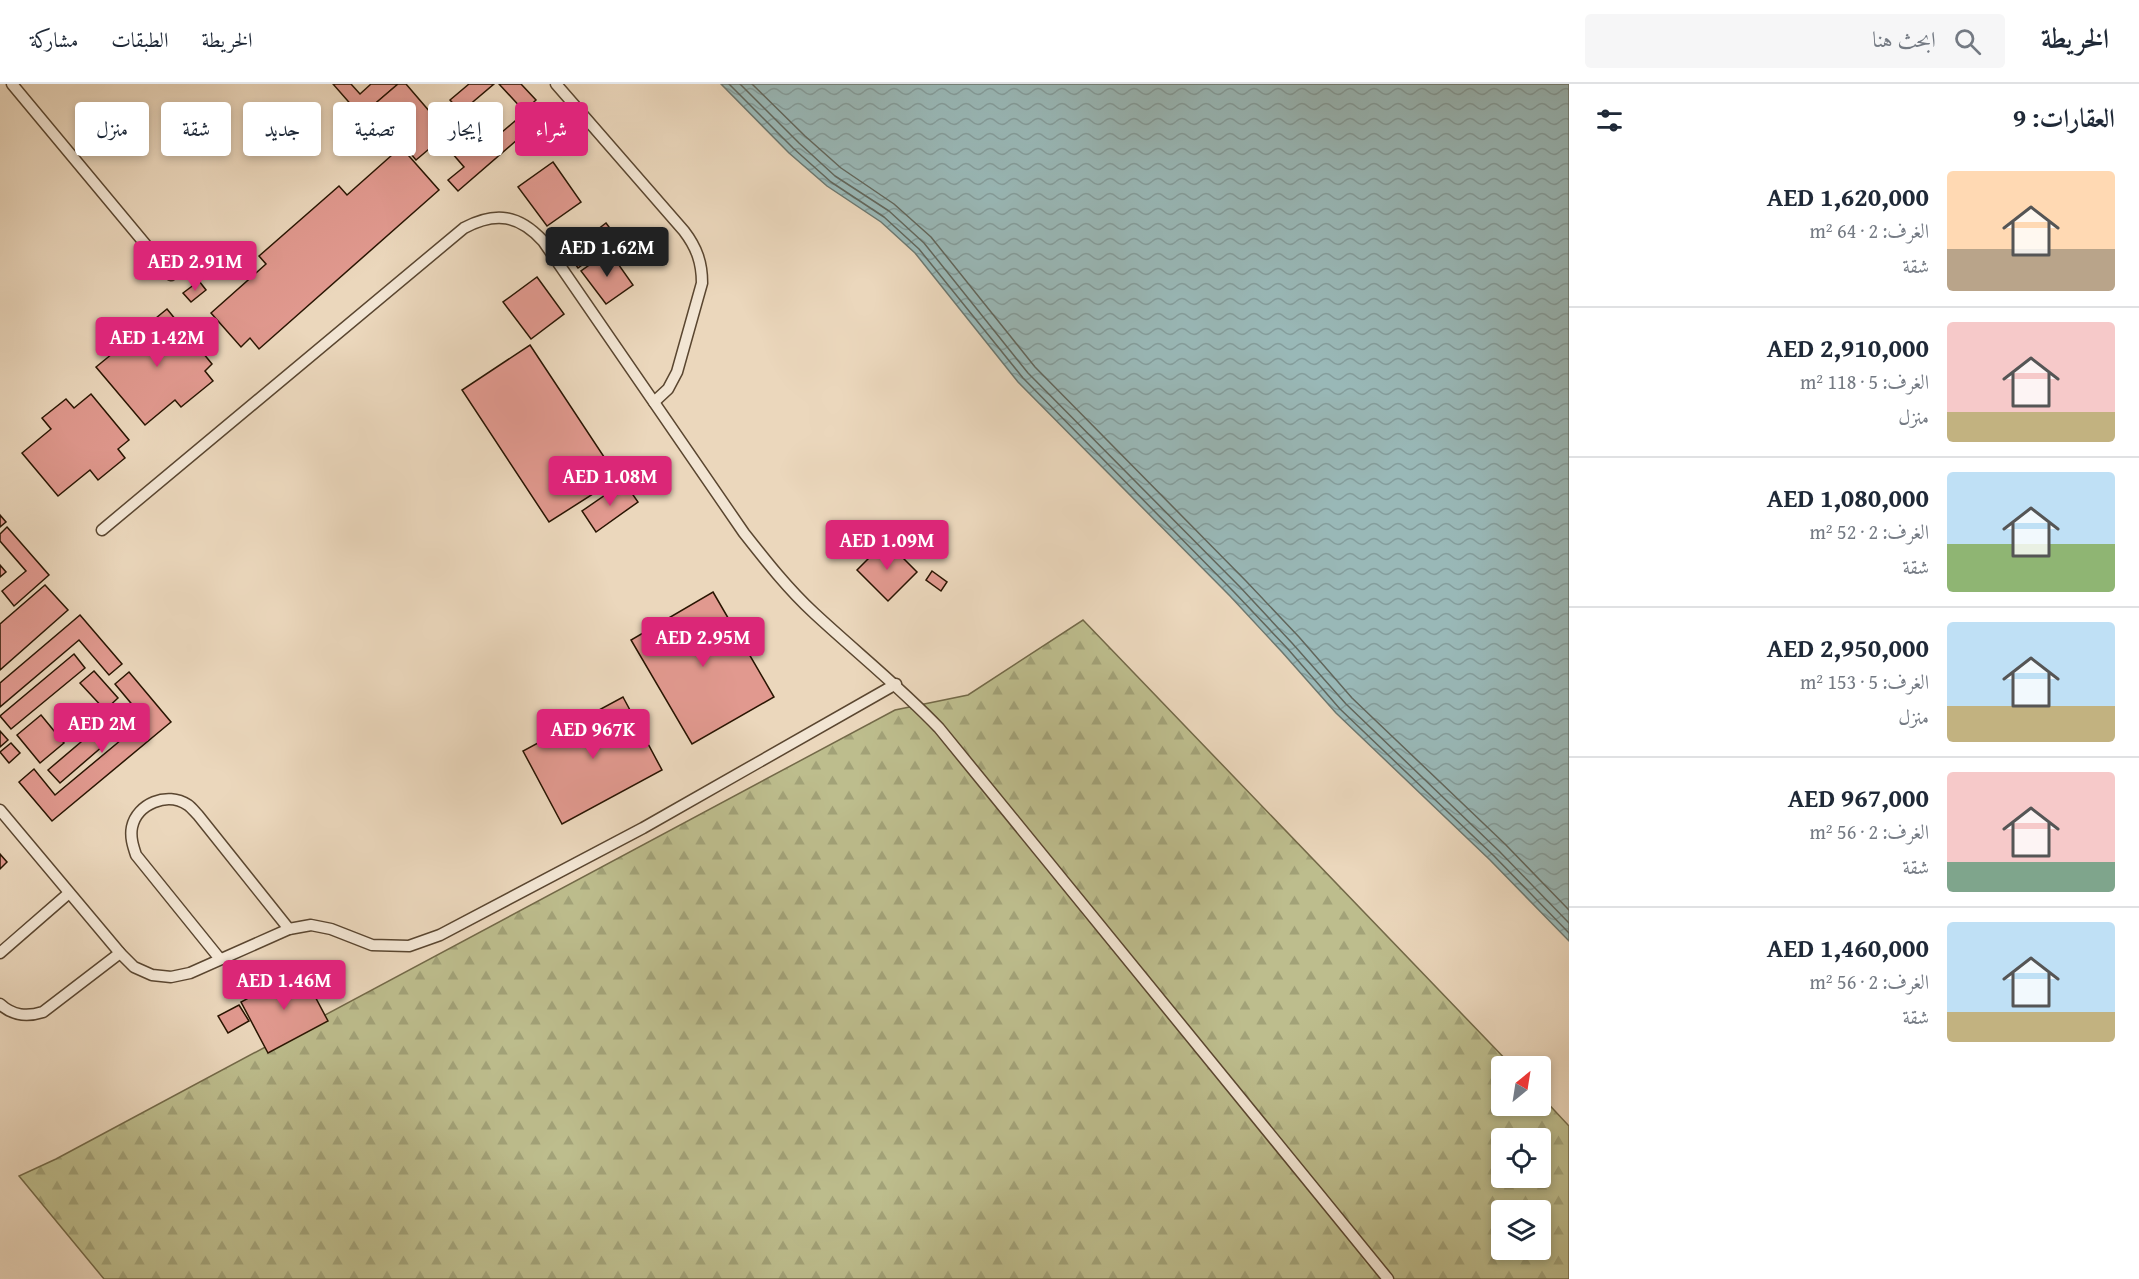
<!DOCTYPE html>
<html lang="ar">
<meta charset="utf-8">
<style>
body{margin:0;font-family:"Gentium Book Plus",Amiri,serif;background:#f6f6f7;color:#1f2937;direction:rtl;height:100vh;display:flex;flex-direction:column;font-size:22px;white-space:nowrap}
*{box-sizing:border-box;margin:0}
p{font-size:20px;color:#747a83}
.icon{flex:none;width:33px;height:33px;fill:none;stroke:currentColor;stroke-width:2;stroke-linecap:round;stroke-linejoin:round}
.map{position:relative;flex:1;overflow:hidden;direction:ltr}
.side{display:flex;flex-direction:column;background:#fff;width:570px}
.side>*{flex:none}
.banner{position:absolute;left:18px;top:18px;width:570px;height:54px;direction:rtl;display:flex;gap:12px}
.needle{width:39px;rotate:30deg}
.fabs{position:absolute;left:1491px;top:972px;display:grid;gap:12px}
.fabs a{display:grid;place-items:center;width:60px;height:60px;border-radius:6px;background:#fff;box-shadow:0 3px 9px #0003;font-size:30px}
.price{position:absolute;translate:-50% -51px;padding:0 14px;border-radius:6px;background:#db2777;color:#fff;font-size:20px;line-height:39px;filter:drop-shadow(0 2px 3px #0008)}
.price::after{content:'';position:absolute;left:50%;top:36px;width:18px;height:14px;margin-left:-9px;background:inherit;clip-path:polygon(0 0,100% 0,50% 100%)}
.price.current{background:#222;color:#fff}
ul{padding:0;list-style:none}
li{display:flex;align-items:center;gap:18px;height:150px;padding:0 24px}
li+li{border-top:2px solid #e0e1e3}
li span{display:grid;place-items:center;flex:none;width:168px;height:120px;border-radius:6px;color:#555}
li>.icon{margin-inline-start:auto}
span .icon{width:72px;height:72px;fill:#fffc;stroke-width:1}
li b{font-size:26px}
h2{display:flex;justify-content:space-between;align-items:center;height:72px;padding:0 24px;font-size:26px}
.chip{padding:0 21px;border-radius:6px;background:#fff;box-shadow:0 3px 9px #0003;font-size:21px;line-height:54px}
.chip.current{background:#db2777;color:#fff}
header{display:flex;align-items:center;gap:36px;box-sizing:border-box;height:84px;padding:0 30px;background:#fff;border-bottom:2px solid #e0e1e3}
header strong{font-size:28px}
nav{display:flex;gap:33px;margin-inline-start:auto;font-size:21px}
.search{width:420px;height:54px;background:#f6f6f7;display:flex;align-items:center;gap:15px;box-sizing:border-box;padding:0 21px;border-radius:6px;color:#747a83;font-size:22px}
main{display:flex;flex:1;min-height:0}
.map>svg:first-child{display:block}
.forest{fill:url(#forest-firs);stroke:#736948;stroke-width:1.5;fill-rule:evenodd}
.water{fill:url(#water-waves);stroke:#6c776f;stroke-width:1.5}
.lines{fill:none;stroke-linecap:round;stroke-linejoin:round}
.shore{stroke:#61665c;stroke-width:1.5}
.building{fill:#e1998f;stroke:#291502;stroke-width:1.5}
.service-casing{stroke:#5a4630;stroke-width:13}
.service{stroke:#f2e5d3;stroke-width:10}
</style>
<header>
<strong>الخريطة</strong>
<div class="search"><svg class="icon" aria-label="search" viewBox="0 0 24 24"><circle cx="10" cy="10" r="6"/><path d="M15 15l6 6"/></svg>ابحث هنا</div>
<nav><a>الخريطة</a><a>الطبقات</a><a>مشاركة</a></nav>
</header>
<main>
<section class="side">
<h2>العقارات: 9<svg class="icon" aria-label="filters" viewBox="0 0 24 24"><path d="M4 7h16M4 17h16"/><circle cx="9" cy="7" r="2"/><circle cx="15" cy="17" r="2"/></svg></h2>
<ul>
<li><span style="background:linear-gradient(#ffd9b3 65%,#b9a48a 0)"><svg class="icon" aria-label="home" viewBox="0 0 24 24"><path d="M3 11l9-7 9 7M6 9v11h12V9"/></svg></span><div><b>AED 1,620,000</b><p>الغرف: 2 · 64 m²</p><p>شقة</p></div></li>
<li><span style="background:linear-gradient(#f6c9c9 75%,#c2b280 0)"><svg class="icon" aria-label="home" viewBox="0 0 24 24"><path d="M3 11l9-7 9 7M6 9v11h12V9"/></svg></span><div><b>AED 2,910,000</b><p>الغرف: 5 · 118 m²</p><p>منزل</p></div></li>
<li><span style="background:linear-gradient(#bfe0f5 60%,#8fb573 0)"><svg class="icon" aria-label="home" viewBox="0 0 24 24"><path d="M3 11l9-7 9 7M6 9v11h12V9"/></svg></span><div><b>AED 1,080,000</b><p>الغرف: 2 · 52 m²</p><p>شقة</p></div></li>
<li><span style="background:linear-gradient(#bfe0f5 70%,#c2b280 0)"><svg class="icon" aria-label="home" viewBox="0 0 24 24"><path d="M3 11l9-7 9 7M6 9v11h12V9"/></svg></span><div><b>AED 2,950,000</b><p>الغرف: 5 · 153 m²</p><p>منزل</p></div></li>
<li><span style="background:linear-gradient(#f6c9c9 75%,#7fa58c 0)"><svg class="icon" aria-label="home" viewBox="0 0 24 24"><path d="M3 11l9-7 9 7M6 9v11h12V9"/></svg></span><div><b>AED 967,000</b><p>الغرف: 2 · 56 m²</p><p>شقة</p></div></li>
<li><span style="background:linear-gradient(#bfe0f5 75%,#c2b280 0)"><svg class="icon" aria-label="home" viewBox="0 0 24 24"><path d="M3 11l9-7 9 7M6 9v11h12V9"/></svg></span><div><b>AED 1,460,000</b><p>الغرف: 2 · 56 m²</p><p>شقة</p></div></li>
</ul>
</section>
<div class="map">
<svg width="1569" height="1195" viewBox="0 0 1569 1195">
<defs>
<pattern id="forest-firs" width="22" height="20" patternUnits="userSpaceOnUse" patternTransform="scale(1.5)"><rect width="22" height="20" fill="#bdbd8d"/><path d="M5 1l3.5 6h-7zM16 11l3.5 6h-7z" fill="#a2a278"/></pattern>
<pattern id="water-waves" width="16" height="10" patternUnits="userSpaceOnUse" patternTransform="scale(1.5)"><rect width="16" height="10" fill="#99b8b7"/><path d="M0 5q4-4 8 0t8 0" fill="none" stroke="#849d9c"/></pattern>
</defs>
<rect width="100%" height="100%" fill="#ebd7bc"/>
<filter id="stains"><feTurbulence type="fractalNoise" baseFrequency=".00333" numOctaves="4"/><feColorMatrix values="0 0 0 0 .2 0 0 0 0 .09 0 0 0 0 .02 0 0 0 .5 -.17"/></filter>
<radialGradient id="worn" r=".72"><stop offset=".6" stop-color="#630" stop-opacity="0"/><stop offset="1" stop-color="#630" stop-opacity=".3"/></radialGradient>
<path class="forest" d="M1083 536 1512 982H1502V1022H1540L1541 1012 1569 1042V1195H104L19 1092 56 1075 895 626 968 611ZM1502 1054H1540V1094H1502ZM1502 1126H1540V1166H1502Z"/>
<path class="water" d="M721 0H1569V857L1490 776 1336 629 1282 568 1230 512 1018 298 915 169 881 138 827 102 789 69Z"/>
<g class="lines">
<g class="shore">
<path d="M729 0 793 64 831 98 884 133 919 165 1023 294 1234 508 1287 564 1340 625 1494 772 1569 849"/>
<path d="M740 0 799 59 835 92 889 127 924 159 1028 289 1240 503 1292 559 1346 620 1499 767 1569 839"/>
<path d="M752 0 805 52 841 84 894 120 931 153 1035 283 1246 497 1299 553 1352 614 1505 760 1569 826"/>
</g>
</g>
<g class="building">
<path d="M333 0H351L360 10 371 0H398L361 32Z"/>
<path d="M398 0H406L448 49 416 76 371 23Z"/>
<path d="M469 0H494L461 28 450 16Z"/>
<path d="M499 0H521L536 16 524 27Z"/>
<path d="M492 36 502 48 515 37 525 49 458 107 448 96 464 83 452 69Z"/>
<path d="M401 63 439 106 259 265 250 254 241 263 211 229 266 180 259 172 339 102 347 111Z"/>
<path d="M553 78 581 118 547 142 518 103Z"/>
<path d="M606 139 618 155 578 184 567 169Z"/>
<path d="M609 167 633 201 606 220 581 187Z"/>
<path d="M537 193 564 230 531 255 503 218Z"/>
<path d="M199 197 206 206 191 218 183 209Z"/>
<path d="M167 225 212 280 205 287 213 297 181 323 175 316 145 341 96 283Z"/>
<path d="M530 261 618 394 549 438 462 306Z"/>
<path d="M91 310 129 356 118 365 125 374 98 396 90 386 58 412 22 369 51 345 42 334 66 315 74 324Z"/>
<path d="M624 398 638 418 596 448 582 427Z"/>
<path d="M0 431 6 438 0 443Z"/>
<path d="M7 443 49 491 14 522 2 507 26 487 0 457V450Z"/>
<path d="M886 457 917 488 888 517 857 486Z"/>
<path d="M0 481 6 488 0 493Z"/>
<path d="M932 487 947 498 941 507 926 496Z"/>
<path d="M45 501 68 526 0 586V540Z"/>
<path d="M713 508 774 613 692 660 631 556Z"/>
<path d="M80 531 122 580 109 591 79 556 0 623V599Z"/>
<path d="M74 570 85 584 11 645 0 632Z"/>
<path d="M94 587 118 614 105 626 80 599Z"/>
<path d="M129 588 171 638 52 737 19 698 34 685 55 711 145 636 115 600Z"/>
<path d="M623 613 662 686 562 740 523 667Z"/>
<path d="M121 624 132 637 60 699 48 686Z"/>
<path d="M41 631 64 659 40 679 17 651Z"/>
<path d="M0 647 8 656 0 663Z"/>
<path d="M11 659 20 669 9 679 0 668Z"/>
<path d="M0 770 7 778 0 785Z"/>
<path d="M301 886 328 937 268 969 241 918Z"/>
<path d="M239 921 249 937 228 949 218 932Z"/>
</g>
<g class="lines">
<g class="service-casing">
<g id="service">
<path d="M12 0 171 191"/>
<path d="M556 0 684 147C697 164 702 179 702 199L677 288 668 305 654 318"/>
<path d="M102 446 464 144C496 127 519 131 543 157L744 449C766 477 788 505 814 529 856 568 900 603 939 644L1388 1195"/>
<path d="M0 726 120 869 134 883 152 891 171 893 190 889 289 845 311 841 331 845 372 861 409 862 440 851 643 744 896 600"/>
<path d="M0 869 69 809"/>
<path d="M220 875 136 771C133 762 130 753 132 743 137 720 167 707 188 721 191 723 195 728 198 731L289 845"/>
<path d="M0 920C13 932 27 933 43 928L120 869"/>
</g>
</g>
<use href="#service" class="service"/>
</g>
<rect width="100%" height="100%" filter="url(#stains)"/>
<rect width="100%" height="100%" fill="url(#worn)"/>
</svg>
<div class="fabs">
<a><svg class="needle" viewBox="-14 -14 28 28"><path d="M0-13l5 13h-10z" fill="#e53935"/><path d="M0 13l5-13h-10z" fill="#747a83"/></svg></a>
<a><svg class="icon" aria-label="locate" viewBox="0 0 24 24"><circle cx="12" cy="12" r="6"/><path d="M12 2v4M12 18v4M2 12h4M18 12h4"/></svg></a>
<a><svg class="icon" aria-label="layers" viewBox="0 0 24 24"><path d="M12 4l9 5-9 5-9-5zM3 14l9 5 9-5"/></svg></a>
</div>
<b class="price current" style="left:607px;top:194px">AED 1.62M</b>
<b class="price" style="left:195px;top:208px">AED 2.91M</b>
<b class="price" style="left:157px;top:284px">AED 1.42M</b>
<b class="price" style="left:610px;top:423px">AED 1.08M</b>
<b class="price" style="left:887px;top:487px">AED 1.09M</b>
<b class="price" style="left:703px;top:584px">AED 2.95M</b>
<b class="price" style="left:102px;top:670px">AED 2M</b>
<b class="price" style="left:593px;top:676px">AED 967K</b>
<b class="price" style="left:284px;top:927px">AED 1.46M</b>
<div class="banner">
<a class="chip current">شراء</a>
<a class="chip">إيجار</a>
<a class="chip">تصفية</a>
<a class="chip">جديد</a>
<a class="chip">شقة</a>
<a class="chip">منزل</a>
</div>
</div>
</main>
